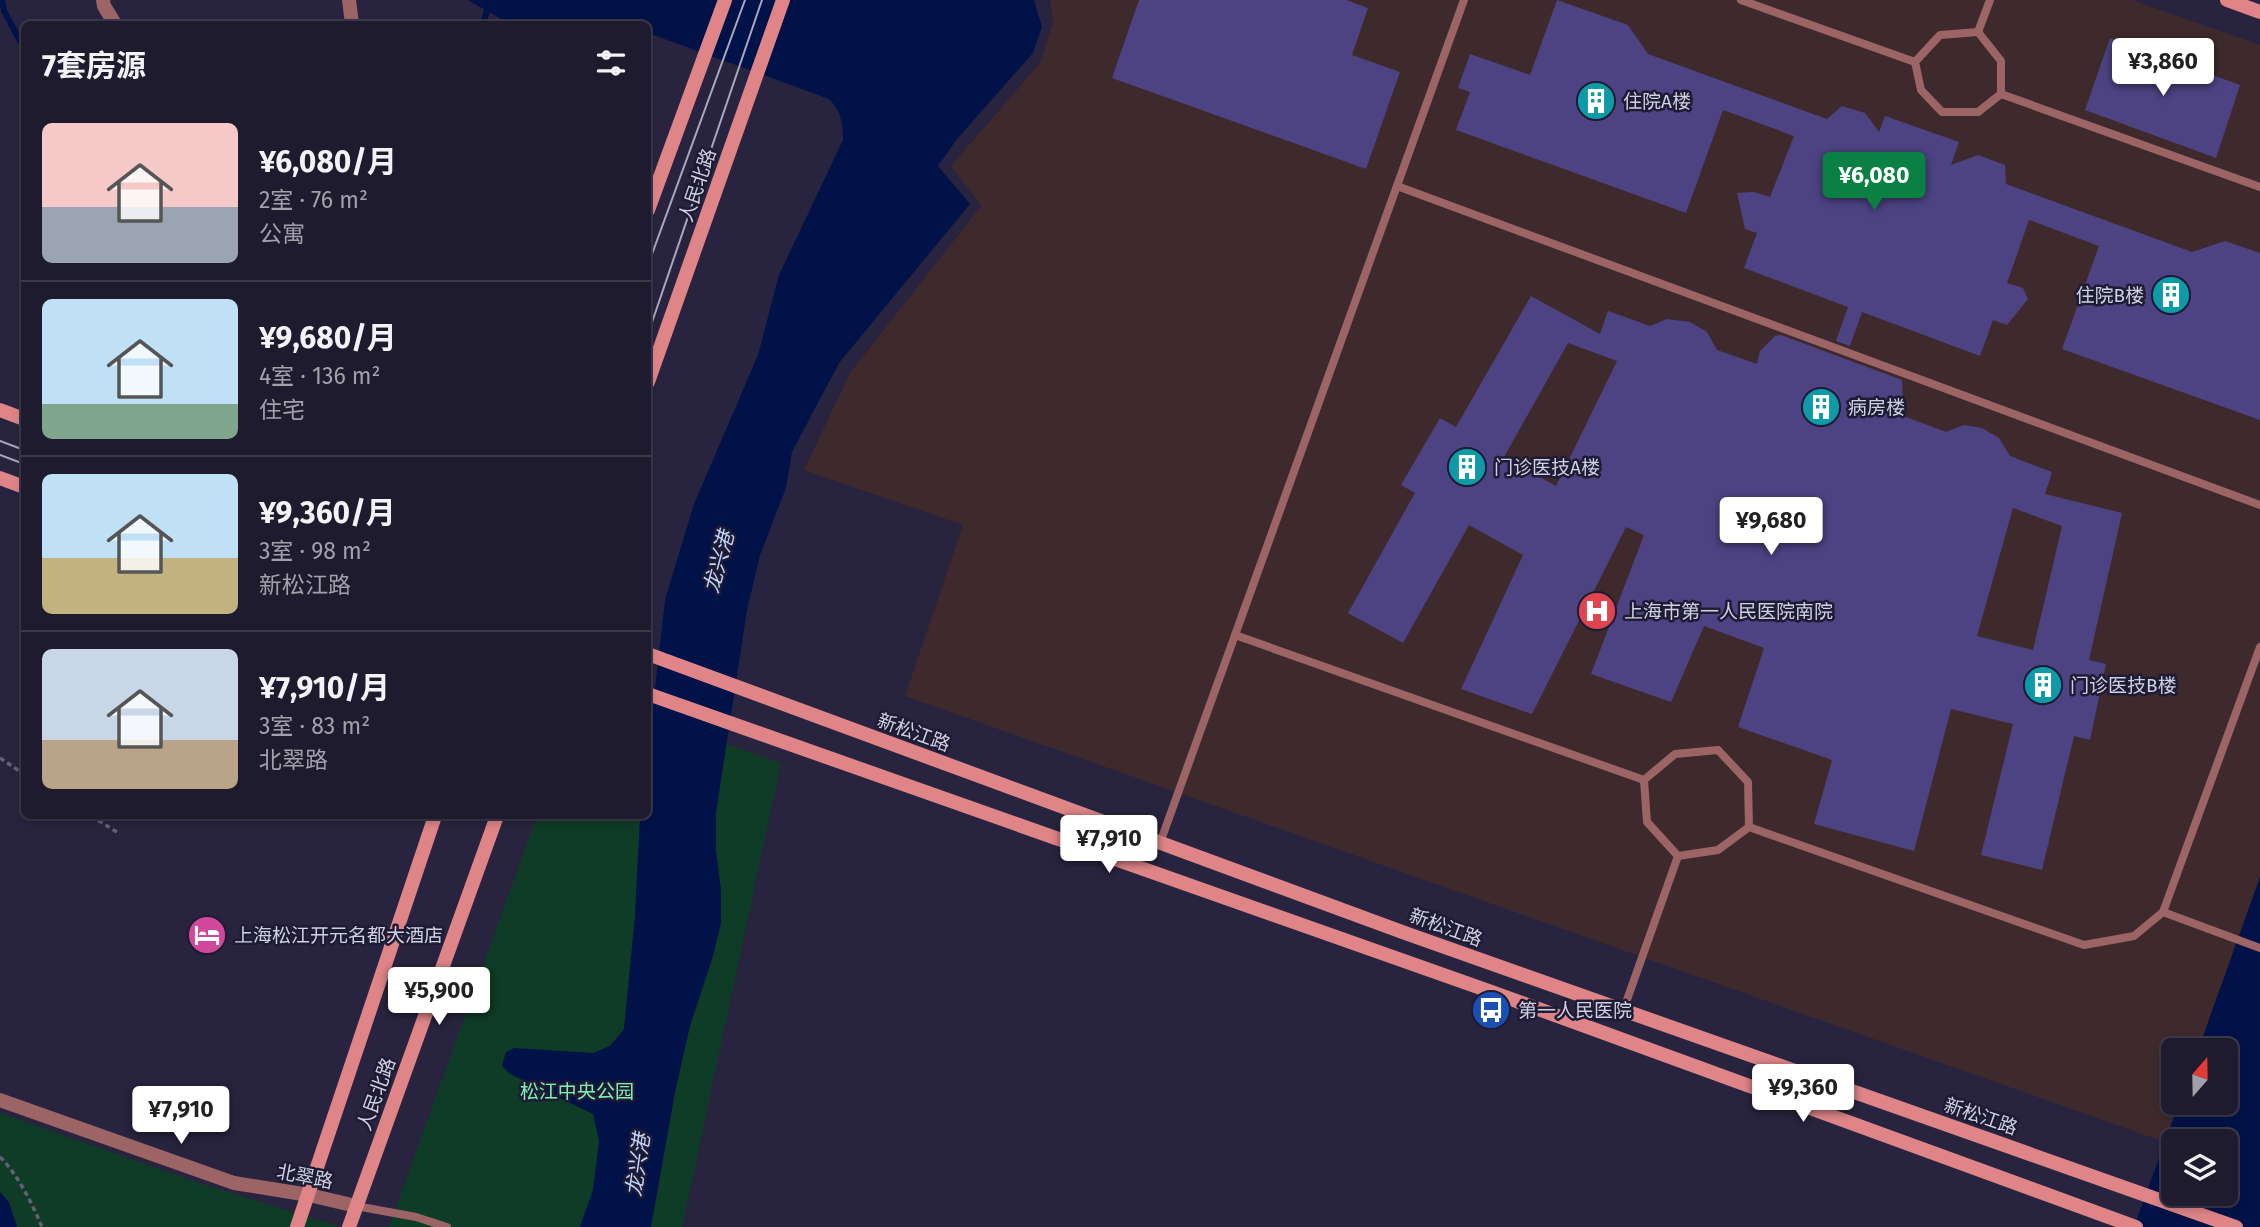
<!DOCTYPE html>
<html lang="zh">
<meta charset="utf-8">
<style>
body{margin:0;font-family:"Fira Sans","Noto Sans SC",sans-serif;background:#262437;color:#f1f3f6;height:100vh;display:flex;flex-direction:column;font-size:26px;white-space:nowrap}
*{box-sizing:border-box;margin:0}
p{font-size:23px;color:#a1a1aa}
.icon{flex:none;width:38px;height:38px;fill:none;stroke:currentColor;stroke-width:2;stroke-linecap:round;stroke-linejoin:round}
.map{position:relative;flex:1;overflow:hidden}
.side{position:absolute;left:21px;top:21px;width:630px;height:798px;display:flex;flex-direction:column;background:#1e1b2f;border-radius:10px;box-shadow:0 4px 10px #0003,0 0 0 2px #3c394b}
.side>*{flex:none}
.needle{width:46px;rotate:20deg}
.fabs{position:absolute;left:2161px;top:1038px;display:grid;gap:14px}
.fabs a{display:grid;place-items:center;width:77px;height:77px;border-radius:10px;background:#1e1b2f;box-shadow:0 4px 10px #0003,0 0 0 2px #3c394b;font-size:35px}
.price{position:absolute;translate:-50% -60px;padding:0 16px;border-radius:7px;background:#fff;color:#222;font-size:23px;line-height:46px;filter:drop-shadow(0 2px 4px #0008)}
.price::after{content:'';position:absolute;left:50%;top:42px;width:21px;height:16px;margin-left:-10px;background:inherit;clip-path:polygon(0 0,100% 0,50% 100%)}
.price.selected{background:#0b8043;color:#fff}
ul{padding:0;list-style:none}
li{display:flex;align-items:center;gap:21px;height:175px;padding:0 21px}
li+li{border-top:2px solid #3c394b}
li span{display:grid;place-items:center;flex:none;width:196px;height:140px;border-radius:10px;color:#555}
li>.icon{margin-inline-start:auto}
span .icon{width:84px;height:84px;fill:#fffc;stroke-width:1}
li b{font-size:30px}
h2{display:flex;justify-content:space-between;align-items:center;height:84px;padding:0 21px;font-size:30px}
.map>svg:first-child{display:block}
.medical{fill:#3e2a2c;fill-rule:evenodd}
.green{fill:#0f3c26}
.water{fill:#011248;fill-rule:evenodd}
.lines{fill:none;stroke-linecap:round;stroke-linejoin:round}
.stream{stroke:#011248;stroke-width:6}
.building{fill:#4d4383;fill-rule:evenodd}
.path{stroke:#625f77;stroke-width:3.5;stroke-dasharray:5 3.5;stroke-linecap:butt}
.lane{stroke:#9d6466;stroke-width:8}
.street{stroke:#9d6466;stroke-width:14}
.secondary{stroke:#df8588;stroke-width:14}
.tram{stroke:#a9a7bb;stroke-width:2}
.labels{text-anchor:middle;stroke-width:5;stroke-linejoin:round;paint-order:stroke}
.poi-label{font-size:19px;fill:#d1d0e2;stroke:#1e1b35;text-anchor:start}
.street-label{font-size:19px;fill:#d1d0e2;stroke:#1e1b35}
.park-label{font-size:19px;fill:#81eeb1;stroke:#1e1b35}
.water-label{font-size:21px;font-style:italic;fill:#c1d4f8;stroke:#1e1b35}
</style>
<div class="map">
<svg width="2260" height="1227" viewBox="0 0 2260 1227">
<rect width="100%" height="100%" fill="#28243f"/>
<path class="medical" d="M1050 0H2132L2260 45V1175L2226 1141H2174L2173 1145 905 696 963 525 804 470 850 373 981 206 951 166 1040 63 1053 23ZM2174 1050H2226V1102H2174Z"/>
<g class="green">
<path d="M648 717 781 763 682 1227H389L537 816H648Z"/>
<path d="M0 1113 196 1182 341 1227H0Z"/>
</g>
<g class="water">
<path d="M468 0H1034L1042 27 1033 53 957 139 938 166 970 204 839 363 792 452 786 488 760 555 747 610 716 813V851L721 890V923L713 956 690 1026 675 1092 651 1227H580L593 1190 599 1141 593 1114 510 1074 502 1066 506 1052 514 1048 593 1053 610 1046 624 1029 635 916 640 816H648V751L665 600 694 504 758 355 779 275 843 140C843 123 841 111 829 99L648 33V24H510Z"/>
<path d="M2260 877V1227H2134L2179 1103 2226 1102V1050H2198ZM2174 1141H2226V1194H2174Z"/>
<path d="M0 1192 9 1202 17 1227H0Z"/>
</g>
<g class="lines">
<g class="stream">
<path d="M2 0 4 11 24 48"/>
<path d="M483 24 490 0"/>
</g>
</g>
<g class="building">
<path d="M1139 0H1346L1368 8 1352 55 1400 72 1366 169 1112 78Z"/>
<path d="M1557 0 1628 25 1648 54 1827 119 1842 106 1865 113 1879 132 1885 116 1959 142 1951 165 1978 155 2005 165 2006 184 2192 252 2225 241 2260 253V420L2062 349 2099 246 2029 220 2007 283 2023 288 2028 299 2007 325 1993 320 1980 356 1862 312 1850 346 1836 341 1848 307 1744 268 1757 233 1745 229 1737 193 1754 192 1770 197 1794 136 1723 110 1686 213 1456 130 1470 92 1458 88 1470 54 1530 75Z"/>
<path d="M2110 38 2240 85 2216 158 2085 110Z"/>
<path d="M1531 296 1600 334 1608 311 1650 326 1667 319 1690 322 1707 332 1717 350 1757 364 1760 351 1775 336 1781 335 1902 380 1903 400 1898 414 1946 432 1964 425 1982 428 1999 438 2010 456 2052 472 2045 494 2122 513 2089 660 2106 664 2090 740 2074 736 2042 870 1981 855 2013 724 1951 709 1914 851 1814 824 1832 760 1738 727 1764 648 1704 626 1671 702 1591 674 1644 535 1626 527 1532 714 1461 689 1523 555 1469 525 1403 643 1348 613 1415 493 1401 485 1440 418 1456 427ZM1568 343 1617 361 1556 486 1504 457ZM2013 508 2062 526 2033 650 1977 636Z"/>
</g>
<g class="lines">
<g class="path">
<path d="M0 758 24 774"/>
<path d="M91 816 120 834"/>
<path d="M0 1157C18 1175 32 1203 42 1227"/>
</g>
<g class="lane">
<path d="M1741 0 1915 62"/>
<path d="M1978 32 2001 61V94L1978 112H1942L1921 90 1915 62 1940 35Z"/>
<path d="M1978 32 1990 0"/>
<path d="M2001 94 2260 187"/>
<path d="M1397 186 2260 505"/>
<path d="M1235 635 1644 780"/>
<path d="M1718 750 1748 782 1749 827 1718 850 1678 856 1647 822 1644 780 1675 754Z"/>
<path d="M1749 827 2084 945 2134 936 2163 912 2260 647"/>
<path d="M1160 843 1464 0"/>
<path d="M2163 912 2260 948"/>
<path d="M1623 1011 1678 856"/>
<path d="M356 1206 416 1217 447 1227"/>
</g>
<g class="street">
<path d="M103 0 104 6 115 24"/>
<path d="M349 0 352 24"/>
<path d="M0 1100 234 1183 309 1195 356 1206"/>
</g>
<g class="secondary">
<path d="M2227 0 2260 12"/>
<path d="M648 210 725 0"/>
<path d="M648 382 783 0"/>
<path d="M0 410 24 419"/>
<path d="M0 478 24 487"/>
<path d="M648 654 1405 933 2236 1227"/>
<path d="M648 694 1489 991 2136 1227"/>
<path d="M297 1227 435 816"/>
<path d="M349 1227 497 816"/>
</g>
<g class="tram">
<path d="M648 265 745 0"/>
<path d="M648 334 762 0"/>
<path d="M0 441 24 450"/>
<path d="M0 455 24 464"/>
</g>
</g>
<defs>
<g id="building-disc" transform="scale(2.0125)"><circle r="9.5" fill="#0f9aa8" stroke="#1e1b35"/><path d="M-4-6H4V6H1V3H-1V6H-4ZM-2.5-4.3h1.7v1.8h-1.7ZM.8-4.3h1.7v1.8H.8ZM-2.5-1h1.7V.8h-1.7ZM.8-1h1.7V.8H.8Z" fill="#fff"/></g>
<g id="hospital-disc" transform="scale(2.0125)"><circle r="9.5" fill="#e0444e" stroke="#1e1b35"/><path d="M-5-5h3v3.5h4V-5h3V5h-3V1.5h-4V5h-3Z" fill="#fff"/></g>
<g id="hotel-disc" transform="scale(2.0125)"><circle r="9.5" fill="#d1479c" stroke="#1e1b35"/><path d="M-6-4.5h1.5V1H6V5H4.5V3h-9V5H-6ZM-4 0a1.8 1.8 0 1 1 3.6 0ZM.5 0V-2.5h3Q6-2.5 6 0Z" fill="#fff"/></g>
<g id="bus-disc" transform="scale(2.0125)"><circle r="9.5" fill="#1a4fb4" stroke="#1e1b35"/><path d="M-5-6H5V4H4V6H2V4H-2V6H-4V4H-5ZM-3.5-4V0h7V-4ZM-3.5 1.2v1.5H-2V1.2ZM2 1.2v1.5H3.5V1.2Z" fill="#fff"/></g>
</defs>
<g fill-rule="evenodd">
<use href="#building-disc" x="1596" y="101"/>
<use href="#building-disc" x="2171" y="295"/>
<use href="#building-disc" x="1821" y="407"/>
<use href="#building-disc" x="1467" y="467"/>
<use href="#hospital-disc" x="1597" y="611"/>
<use href="#building-disc" x="2043" y="685"/>
<use href="#hotel-disc" x="207" y="935"/>
<use href="#bus-disc" x="1491" y="1010"/>
</g>
<g class="labels">
<g class="poi-label">
<text x="1623" y="108">住院A楼</text>
<text x="2144" y="302" text-anchor="end">住院B楼</text>
<text x="1848" y="414">病房楼</text>
<text x="1494" y="474">门诊医技A楼</text>
<text x="1624" y="618">上海市第一人民医院南院</text>
<text x="2070" y="692">门诊医技B楼</text>
<text x="234" y="942">上海松江开元名都大酒店</text>
<text x="1518" y="1017">第一人民医院</text>
</g>
<g class="street-label">
<text transform="translate(697 185) rotate(-71)" y="7">人民北路</text>
<text transform="translate(914 732) rotate(20)" y="7">新松江路</text>
<text transform="translate(1446 927) rotate(20)" y="7">新松江路</text>
<text transform="translate(376 1094) rotate(-70)" y="7">人民北路</text>
<text transform="translate(1981 1116) rotate(19)" y="7">新松江路</text>
<text transform="translate(305 1176) rotate(11)" y="7">北翠路</text>
</g>
<g class="park-label">
<text x="577" y="1098">松江中央公园</text>
</g>
<g class="water-label">
<text transform="translate(719 562) rotate(-75)" y="7">龙兴港</text>
<text transform="translate(638 1165) rotate(-82)" y="7">龙兴港</text>
</g>
</g>
</svg>
<div class="fabs">
<a><svg class="needle" viewBox="-14 -14 28 28"><path d="M0-13l5 13h-10z" fill="#e53935"/><path d="M0 13l5-13h-10z" fill="#a1a1aa"/></svg></a>
<a><svg class="icon" aria-label="layers" viewBox="0 0 24 24"><path d="M12 4l9 5-9 5-9-5zM3 14l9 5 9-5"/></svg></a>
</div>
<b class="price" style="left:2163px;top:98px">¥3,860</b>
<b class="price selected" style="left:1874px;top:212px">¥6,080</b>
<b class="price" style="left:1771px;top:557px">¥9,680</b>
<b class="price" style="left:1109px;top:875px">¥7,910</b>
<b class="price" style="left:439px;top:1027px">¥5,900</b>
<b class="price" style="left:1803px;top:1124px">¥9,360</b>
<b class="price" style="left:181px;top:1146px">¥7,910</b>
<section class="side">
<h2>7套房源<svg class="icon" aria-label="filters" viewBox="0 0 24 24"><path d="M4 7h16M4 17h16"/><circle cx="9" cy="7" r="2"/><circle cx="15" cy="17" r="2"/></svg></h2>
<ul>
<li><span style="background:linear-gradient(#f6c9c9 60%,#9aa5b1 0)"><svg class="icon" aria-label="home" viewBox="0 0 24 24"><path d="M3 11l9-7 9 7M6 9v11h12V9"/></svg></span><div><b>¥6,080/月</b><p>2室 · 76 m²</p><p>公寓</p></div></li>
<li><span style="background:linear-gradient(#bfe0f5 75%,#7fa58c 0)"><svg class="icon" aria-label="home" viewBox="0 0 24 24"><path d="M3 11l9-7 9 7M6 9v11h12V9"/></svg></span><div><b>¥9,680/月</b><p>4室 · 136 m²</p><p>住宅</p></div></li>
<li><span style="background:linear-gradient(#bfe0f5 60%,#c2b280 0)"><svg class="icon" aria-label="home" viewBox="0 0 24 24"><path d="M3 11l9-7 9 7M6 9v11h12V9"/></svg></span><div><b>¥9,360/月</b><p>3室 · 98 m²</p><p>新松江路</p></div></li>
<li><span style="background:linear-gradient(#c9d6e8 65%,#b9a48a 0)"><svg class="icon" aria-label="home" viewBox="0 0 24 24"><path d="M3 11l9-7 9 7M6 9v11h12V9"/></svg></span><div><b>¥7,910/月</b><p>3室 · 83 m²</p><p>北翠路</p></div></li>
</ul>
</section>
</div>
